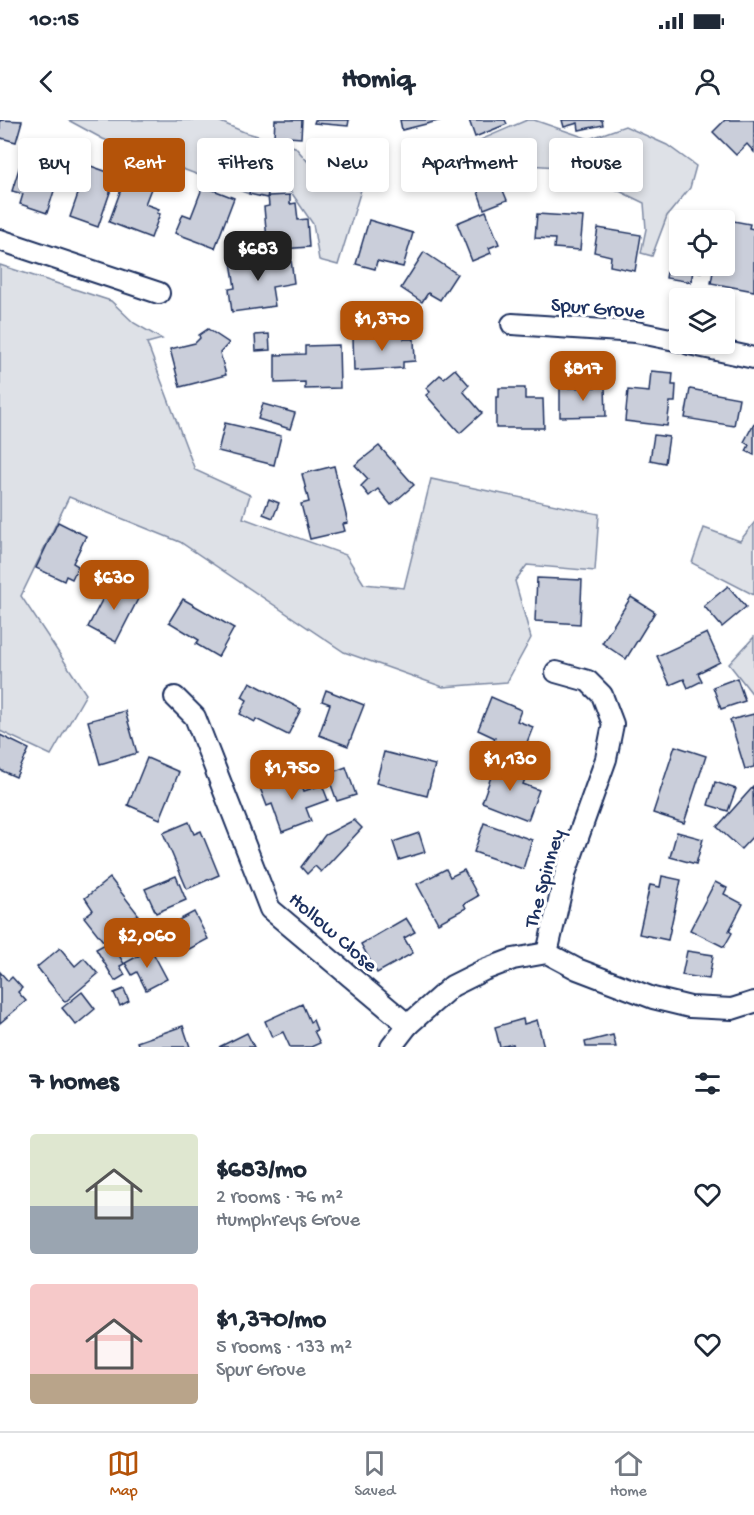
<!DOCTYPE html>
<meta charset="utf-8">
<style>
body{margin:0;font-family:"Gochi Hand",sans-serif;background:#f2f2f3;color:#1f2937;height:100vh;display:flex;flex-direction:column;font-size:22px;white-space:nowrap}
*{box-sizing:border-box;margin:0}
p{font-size:20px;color:#747a83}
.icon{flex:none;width:33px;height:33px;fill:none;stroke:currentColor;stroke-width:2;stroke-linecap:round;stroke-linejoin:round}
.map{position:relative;height:927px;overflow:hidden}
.panel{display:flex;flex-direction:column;background:#fff;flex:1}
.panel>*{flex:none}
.hud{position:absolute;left:18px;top:18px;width:718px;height:54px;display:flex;gap:12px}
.buttons{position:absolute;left:669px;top:90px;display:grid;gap:12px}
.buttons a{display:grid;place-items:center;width:66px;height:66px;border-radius:6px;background:#fff;box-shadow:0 3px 9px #0003;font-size:30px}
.price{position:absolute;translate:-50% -51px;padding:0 14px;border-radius:12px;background:#b45309;color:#fff;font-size:20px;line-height:39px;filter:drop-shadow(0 2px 3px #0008)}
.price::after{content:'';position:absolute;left:50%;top:36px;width:18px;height:14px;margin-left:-9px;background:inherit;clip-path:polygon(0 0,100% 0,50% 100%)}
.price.active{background:#222;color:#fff}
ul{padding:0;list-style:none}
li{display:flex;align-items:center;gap:18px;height:150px;padding:0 30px}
li span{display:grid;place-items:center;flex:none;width:168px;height:120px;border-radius:6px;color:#555}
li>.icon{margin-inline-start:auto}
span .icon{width:72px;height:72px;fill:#fffc;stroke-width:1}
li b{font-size:26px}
h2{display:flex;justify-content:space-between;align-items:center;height:72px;padding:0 30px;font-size:26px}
.tag{padding:0 21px;border-radius:6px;background:#fff;box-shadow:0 3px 9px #0003;font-size:21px;line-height:54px}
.tag.active{background:#b45309;color:#fff}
.status{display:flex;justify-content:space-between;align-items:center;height:42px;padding:0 30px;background:#fff;direction:ltr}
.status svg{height:16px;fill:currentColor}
header{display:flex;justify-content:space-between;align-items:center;height:78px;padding:0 30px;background:#fff;font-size:27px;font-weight:700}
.tabs{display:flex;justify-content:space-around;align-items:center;height:84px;border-top:2px solid #e0e1e3;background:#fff;font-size:16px;color:#747a83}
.tabs a{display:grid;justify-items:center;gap:3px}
.tabs .active{color:#b45309}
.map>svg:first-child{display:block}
.green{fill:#dee1e7;stroke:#7c88a2;stroke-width:1.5}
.building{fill:#caceda;stroke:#1b2f5e;stroke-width:1.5}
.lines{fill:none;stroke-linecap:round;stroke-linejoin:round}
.street-casing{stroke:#1b2f5e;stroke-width:24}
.street{stroke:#fff;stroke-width:20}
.labels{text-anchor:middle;stroke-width:6;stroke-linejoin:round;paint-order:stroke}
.street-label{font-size:21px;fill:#1b2f5e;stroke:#fff}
</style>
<div class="status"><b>10:15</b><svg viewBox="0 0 49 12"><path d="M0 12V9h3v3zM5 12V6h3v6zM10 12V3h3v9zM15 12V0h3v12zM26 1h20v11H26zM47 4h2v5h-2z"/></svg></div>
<header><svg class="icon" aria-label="back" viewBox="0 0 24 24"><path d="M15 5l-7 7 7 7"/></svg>Homiq<svg class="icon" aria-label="person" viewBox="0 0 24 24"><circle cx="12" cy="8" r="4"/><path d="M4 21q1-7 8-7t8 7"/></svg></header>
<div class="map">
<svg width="754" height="927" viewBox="0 0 754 927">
<rect width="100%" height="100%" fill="#fff"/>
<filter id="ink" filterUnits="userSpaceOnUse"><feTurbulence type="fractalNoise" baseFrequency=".0167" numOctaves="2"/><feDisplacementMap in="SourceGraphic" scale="12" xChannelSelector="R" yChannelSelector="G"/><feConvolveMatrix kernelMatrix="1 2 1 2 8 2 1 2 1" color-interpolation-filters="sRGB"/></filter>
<g filter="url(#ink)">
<g class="green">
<path d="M68 0H216L244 12 295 27 329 66 361 70 338 145 319 140 313 104 291 72 269 66 272 50 255 46 249 74 103 19Z"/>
<path d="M527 0H534L589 19 625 6 667 25 696 46 690 68 667 96 652 136 641 133 646 109 644 83 613 68 590 49 527 45 490 49 472 58 469 67 450 64 438 50 443 36Z"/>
<path d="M0 145 111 181 134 203 162 219 147 223 195 350 250 375 243 398 346 435 364 464 404 468 431 359 599 394 595 451 527 445 515 461 531 518 507 562 443 567 344 532 180 422 69 377 21 476 86 574 51 635 0 611Z"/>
<path d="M754 403V475L692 443 704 408 740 421Z"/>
<path d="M754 517V576L729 544Z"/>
</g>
<g class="building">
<path d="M0 0 22 1 16 22 1 18 0 21Z"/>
<path d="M275 0H302L301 18 274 16Z"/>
<path d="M315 0H349L348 6 314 3Z"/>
<path d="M400 0H442L402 10Z"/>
<path d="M469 0H505L507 4 475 17Z"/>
<path d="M562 0H602L603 5 579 10 578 3 564 7Z"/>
<path d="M725 0H754V32L747 24 736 35 713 12Z"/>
<path d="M434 37 435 51 424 52 423 38Z"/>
<path d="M22 39 44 46 45 41 56 45 55 50 60 52 47 93 20 84 23 74 12 71Z"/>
<path d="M88 45 116 55 98 107 70 97Z"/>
<path d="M255 46 273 50 267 78 249 74Z"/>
<path d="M519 50 520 61 508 62 507 51Z"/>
<path d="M134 51 150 58 148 65 152 66 145 84 159 89 157 93 160 94 151 118 109 102 126 56 132 58Z"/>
<path d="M499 61 507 80 484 89 477 69Z"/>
<path d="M203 66 234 78 215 128 175 113 183 94 191 97Z"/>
<path d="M290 75V84L296 83 298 100 307 99 309 127 268 130 264 87 269 86 268 76Z"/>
<path d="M486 91 499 124 489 128 491 133 472 141 457 103Z"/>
<path d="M537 94 583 97 580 130 554 128 555 119 535 118Z"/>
<path d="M723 99 750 104 749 108 754 109V171L711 163 714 146H724Z"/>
<path d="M369 100 413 113 403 147 377 141 375 149 356 144Z"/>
<path d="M598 108 641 115 635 151 610 146 611 136 594 132Z"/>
<path d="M674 111 680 112V146H702L701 152 693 151 691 162 666 158Z"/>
<path d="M424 132 457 154 440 180 428 173 422 182 401 168Z"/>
<path d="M267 136 268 143 291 140 294 163 272 167 275 186 232 192 229 169 235 168 231 142Z"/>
<path d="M208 209 229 223 220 233 226 255 180 267 170 229 195 223 200 218 199 215Z"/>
<path d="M269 214 270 230 256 231 255 215Z"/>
<path d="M403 215 404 219H414L415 241 403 242V248L354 251 353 217Z"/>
<path d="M339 225 340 268 305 269V262L275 263V235L305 234V226Z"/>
<path d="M455 249 469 265 463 271 482 293 460 313 426 275 430 272 426 268 440 255 444 258Z"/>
<path d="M651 251 673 253 672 265H676L675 282H670L667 306 625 301 628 270 649 272Z"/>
<path d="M605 267 606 296 560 297V268Z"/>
<path d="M499 268H525V279H543L544 308H496V277H499Z"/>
<path d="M690 269 739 278 734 306 685 298Z"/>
<path d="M263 284 295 293 290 309 258 299Z"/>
<path d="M225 303 281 316 274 345 218 331Z"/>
<path d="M754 303V335L746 331 749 325 744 322Z"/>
<path d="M654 315 669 317 665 343 650 340Z"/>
<path d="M379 326 414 365 391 385 378 369 369 376 361 366 368 359 355 345Z"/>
<path d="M334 346 348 403 343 404 345 411 310 419 301 384 309 382 302 354Z"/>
<path d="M269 379 279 383 273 398 263 394Z"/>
<path d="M58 402 86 416 73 443 78 446 72 459 66 456 64 461 36 448Z"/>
<path d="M537 458 582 460 580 504 535 501Z"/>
<path d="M112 461 140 475 116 522 88 507Z"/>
<path d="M728 466 746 487 722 507 704 486Z"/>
<path d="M631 477 655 492 626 539 602 523Z"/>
<path d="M183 479 234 508 218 537 196 524 199 520 169 502Z"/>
<path d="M707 513 720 542 698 553 702 561 688 568 684 559 670 565 657 536Z"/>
<path d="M737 558 745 581 721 589 713 567Z"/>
<path d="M250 562 301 589 288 615 256 599 255 602 240 594 247 580 242 577Z"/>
<path d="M326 570 364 585 348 626 319 615 330 584 322 581Z"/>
<path d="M491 577 521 590 517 601 533 607 522 635 493 623 495 618 478 610Z"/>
<path d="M125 591 137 633 100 644 88 601Z"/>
<path d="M754 594V647L745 649 730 600Z"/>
<path d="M0 615 29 629 16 657 0 650Z"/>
<path d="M675 626 706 636 684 703 653 693Z"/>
<path d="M384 632 435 645 427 676 376 663Z"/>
<path d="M147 638 179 652 160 699 128 685Z"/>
<path d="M496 643 527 654 523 664 539 670 528 700 482 682Z"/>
<path d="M346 647 356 675 337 681 327 654Z"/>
<path d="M299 655 304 671 322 665 328 680 306 688 311 701 282 712 272 684 267 686 260 668Z"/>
<path d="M715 662 736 669 728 691 708 685Z"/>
<path d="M753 667 754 715 741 729 717 707Z"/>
<path d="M354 700 362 708 321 752 315 746 307 754 301 747 325 715Z"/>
<path d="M189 702 194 714 201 711 219 755 187 769 163 713Z"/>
<path d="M484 703 532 720 523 749 474 732Z"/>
<path d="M677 712 703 719 696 744 670 737Z"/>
<path d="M419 713 425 732 399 740 393 722Z"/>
<path d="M446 749 450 757 464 750 478 776 464 784 466 788 438 803 417 764Z"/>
<path d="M176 756 186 780 156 793 145 769Z"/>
<path d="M662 756 681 760 668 820 639 814 650 765 660 767Z"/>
<path d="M110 758 138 794 103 821 84 797 93 790 85 778Z"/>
<path d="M715 762 727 768 724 774 743 784 729 811 732 813 724 827 690 810Z"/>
<path d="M194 792 208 819 178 835 172 825 167 828 158 811Z"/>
<path d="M406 798 415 812 404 818 413 833 377 853 361 824Z"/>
<path d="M111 821 124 844 120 846 125 855 115 861 96 829Z"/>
<path d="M60 828 75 846 84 838 98 854 65 882 37 847Z"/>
<path d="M151 829 167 859 146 870 137 852 132 855 125 843Z"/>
<path d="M687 831 713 835 709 859 682 855Z"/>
<path d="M0 852 8 861 12 857 22 868 18 872 26 881 0 903Z"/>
<path d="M124 869 129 881 120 886 114 873Z"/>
<path d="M82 872 95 889 76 905 62 888Z"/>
<path d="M302 884 310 902 313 900 317 910 314 911 320 923 311 927H290L283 912 272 917 265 901Z"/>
<path d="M523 899 524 904 537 900 544 927H514L513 924 500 927 495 907Z"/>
<path d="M183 906 190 927H139L137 922Z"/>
<path d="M247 913 254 927H219Z"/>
<path d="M613 915 616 927H586L585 922Z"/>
</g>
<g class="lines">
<g class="street-casing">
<g id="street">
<path d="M0 120 159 173"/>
<path d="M512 204 636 212 680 221"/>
<path d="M689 224 754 238"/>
<path d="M175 577 195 597 270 789 408 905"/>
<path d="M547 833 566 751 606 639 613 604 602 575 588 561 556 552"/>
<path d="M391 927 408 905 452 866 484 850 513 839 547 833 577 849 653 878 690 887 732 889 754 882"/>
</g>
</g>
<use href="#street" class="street"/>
</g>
</g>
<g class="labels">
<g class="street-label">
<text transform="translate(598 187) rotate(5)" y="7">Spur Grove</text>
<text transform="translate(543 758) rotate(-74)" y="7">The Spinney</text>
<text transform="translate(334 811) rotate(41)" y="7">Hollow Close</text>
</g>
</g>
</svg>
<div class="buttons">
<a><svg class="icon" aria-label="locate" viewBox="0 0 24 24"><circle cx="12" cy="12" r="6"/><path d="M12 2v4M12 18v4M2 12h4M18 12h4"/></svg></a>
<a><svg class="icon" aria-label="layers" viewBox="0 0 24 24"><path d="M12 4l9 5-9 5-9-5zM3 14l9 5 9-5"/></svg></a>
</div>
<b class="price active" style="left:258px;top:162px">$683</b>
<b class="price" style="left:382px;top:232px">$1,370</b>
<b class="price" style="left:583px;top:282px">$817</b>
<b class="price" style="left:114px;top:491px">$630</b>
<b class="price" style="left:510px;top:672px">$1,130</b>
<b class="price" style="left:292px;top:681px">$1,750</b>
<b class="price" style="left:147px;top:849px">$2,060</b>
<div class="hud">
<a class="tag">Buy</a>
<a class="tag active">Rent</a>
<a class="tag">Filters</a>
<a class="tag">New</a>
<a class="tag">Apartment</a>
<a class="tag">House</a>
</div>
</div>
<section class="panel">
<h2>7 homes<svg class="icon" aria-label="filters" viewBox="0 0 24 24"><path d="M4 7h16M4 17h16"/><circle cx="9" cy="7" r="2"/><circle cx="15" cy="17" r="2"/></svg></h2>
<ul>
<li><span style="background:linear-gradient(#dfe7d0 60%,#9aa5b1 0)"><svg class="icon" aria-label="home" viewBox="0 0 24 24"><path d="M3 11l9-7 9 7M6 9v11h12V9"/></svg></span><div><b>$683/mo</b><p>2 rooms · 76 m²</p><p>Humphreys Grove</p></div><svg class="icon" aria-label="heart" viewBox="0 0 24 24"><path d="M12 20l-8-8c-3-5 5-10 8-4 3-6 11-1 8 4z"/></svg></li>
<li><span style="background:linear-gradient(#f6c9c9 75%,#b9a48a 0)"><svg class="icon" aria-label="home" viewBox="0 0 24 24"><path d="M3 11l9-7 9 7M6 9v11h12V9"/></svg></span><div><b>$1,370/mo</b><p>5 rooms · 133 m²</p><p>Spur Grove</p></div><svg class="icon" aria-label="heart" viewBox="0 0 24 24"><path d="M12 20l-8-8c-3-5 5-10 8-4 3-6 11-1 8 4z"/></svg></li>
</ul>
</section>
<nav class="tabs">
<a class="active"><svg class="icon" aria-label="map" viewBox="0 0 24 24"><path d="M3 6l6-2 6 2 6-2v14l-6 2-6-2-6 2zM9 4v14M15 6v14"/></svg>Map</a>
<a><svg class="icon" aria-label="saved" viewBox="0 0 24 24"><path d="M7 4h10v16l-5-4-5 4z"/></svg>Saved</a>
<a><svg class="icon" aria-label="home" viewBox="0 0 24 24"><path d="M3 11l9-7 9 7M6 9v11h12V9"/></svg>Home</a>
</nav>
